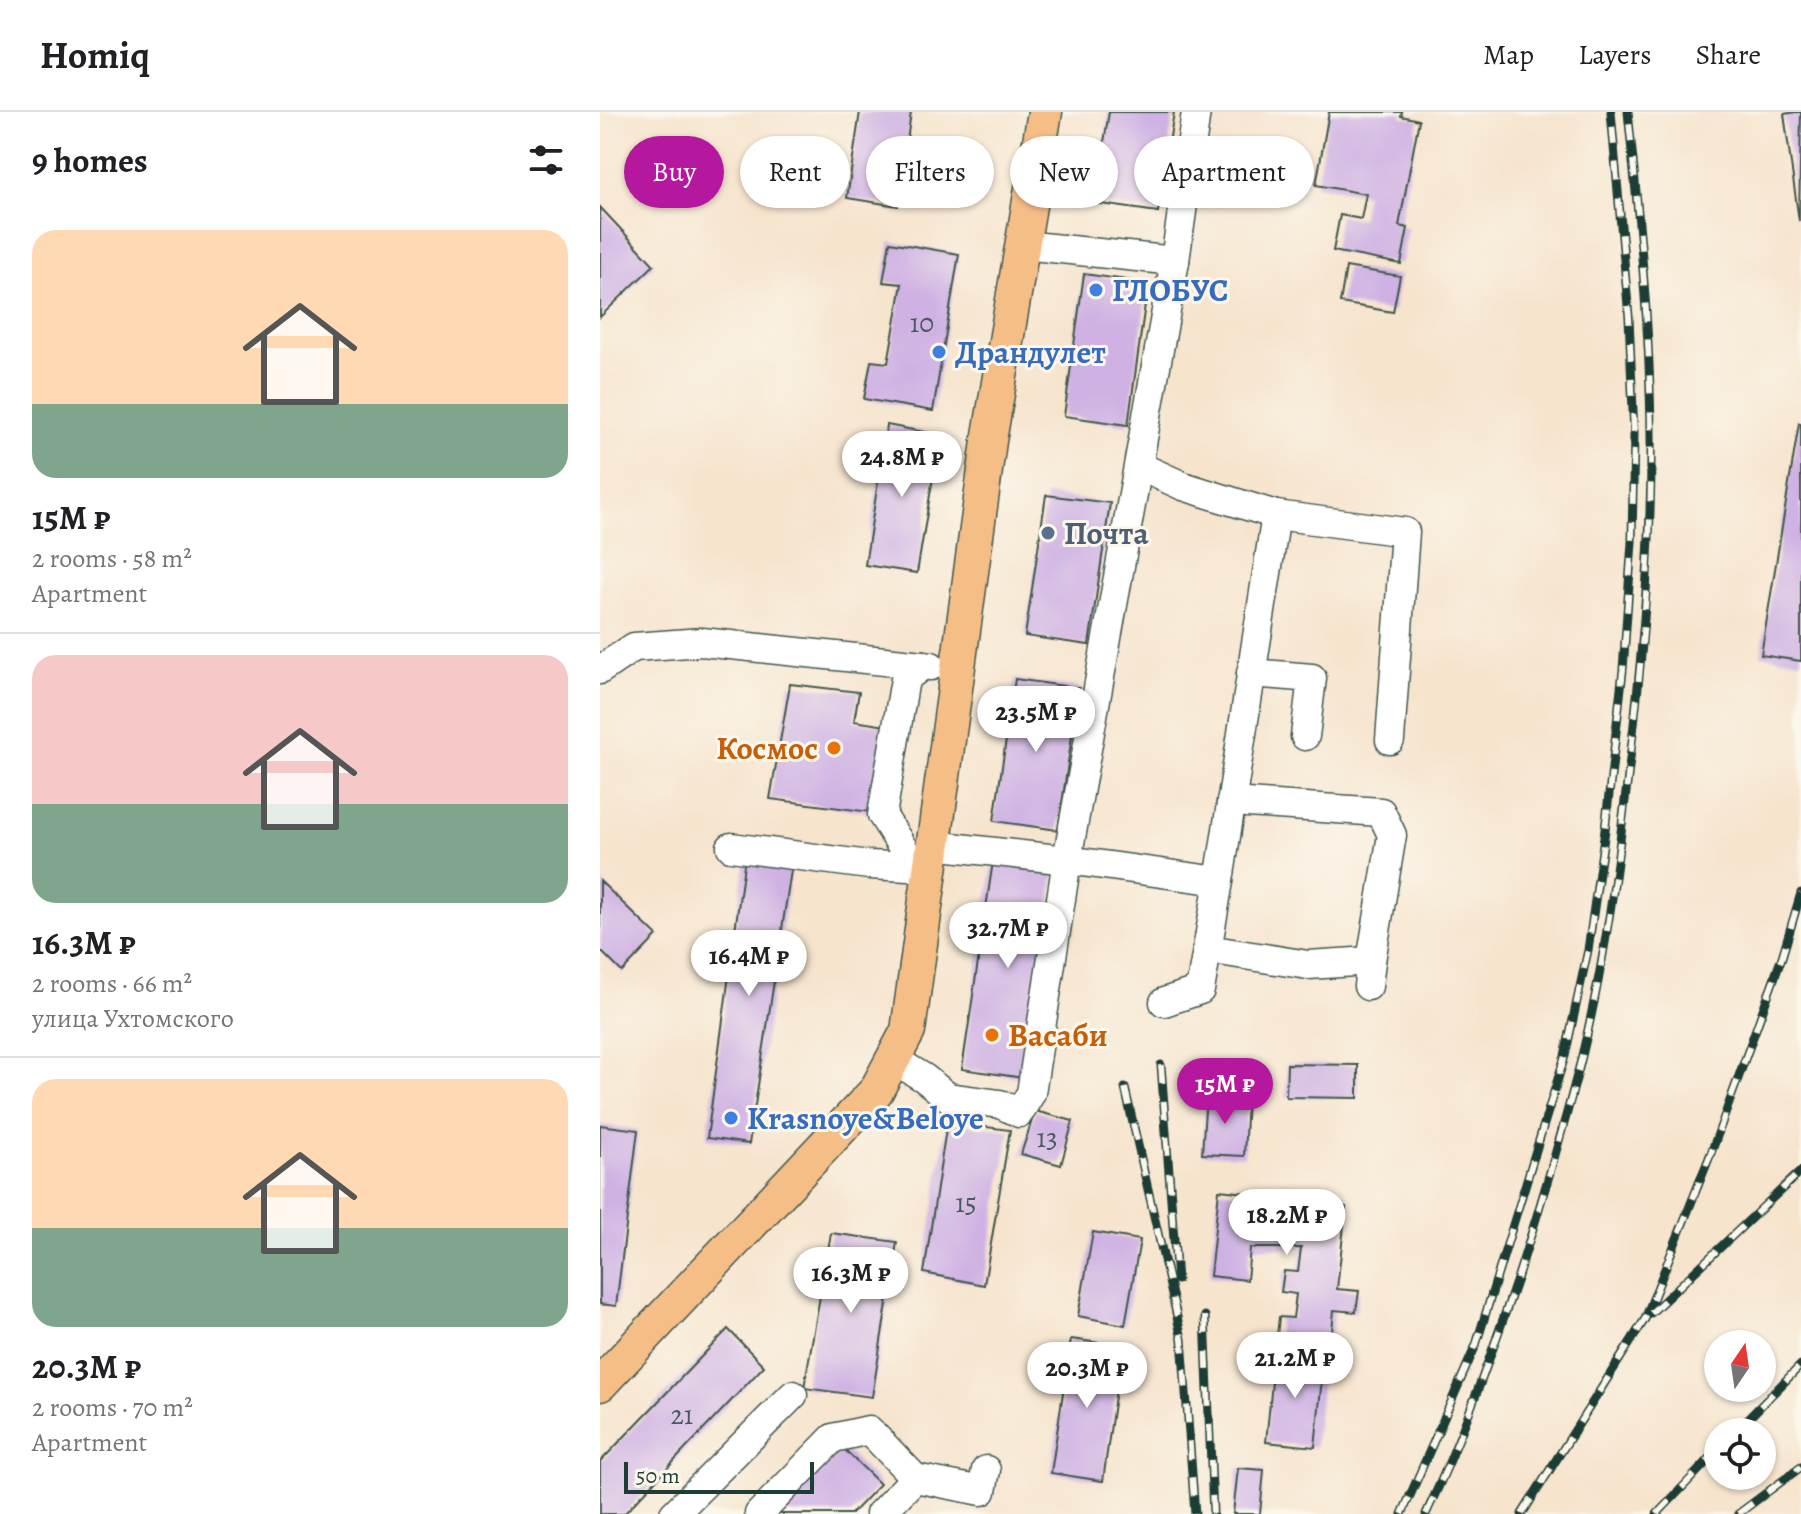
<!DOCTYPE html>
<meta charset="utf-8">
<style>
body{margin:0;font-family:Alegreya,serif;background:#f2f2f2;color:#202124;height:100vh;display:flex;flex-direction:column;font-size:30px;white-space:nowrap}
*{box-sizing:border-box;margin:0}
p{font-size:26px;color:#757577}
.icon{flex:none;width:44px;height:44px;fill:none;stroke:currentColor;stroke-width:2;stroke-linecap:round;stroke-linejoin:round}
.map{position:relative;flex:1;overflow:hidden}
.details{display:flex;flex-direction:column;background:#fff;width:600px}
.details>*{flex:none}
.hud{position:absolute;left:24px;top:24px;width:760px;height:72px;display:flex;gap:16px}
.needle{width:52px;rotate:13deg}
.controls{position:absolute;left:1104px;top:1218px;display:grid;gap:16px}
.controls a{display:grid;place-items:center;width:72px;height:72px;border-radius:50%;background:#fff;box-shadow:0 2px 6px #0004;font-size:40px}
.scale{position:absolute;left:24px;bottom:20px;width:190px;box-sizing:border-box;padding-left:8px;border:4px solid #1f3d34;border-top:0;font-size:22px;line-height:28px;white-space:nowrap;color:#1f3d34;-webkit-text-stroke:6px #fbf7ec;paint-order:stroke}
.price{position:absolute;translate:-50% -68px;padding:0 18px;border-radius:28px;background:#fff;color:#222;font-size:26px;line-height:52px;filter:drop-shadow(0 2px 4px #0008)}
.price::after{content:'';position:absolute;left:50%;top:48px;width:24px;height:18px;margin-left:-12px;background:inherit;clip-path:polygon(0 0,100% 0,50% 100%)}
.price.current{background:#b5179e;color:#fff}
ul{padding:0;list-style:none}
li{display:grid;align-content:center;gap:16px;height:424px;padding:0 32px}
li+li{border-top:2px solid #e0e0e0}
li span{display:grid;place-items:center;height:248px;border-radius:24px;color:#555}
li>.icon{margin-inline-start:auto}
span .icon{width:144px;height:144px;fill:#fffc;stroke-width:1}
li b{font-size:34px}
h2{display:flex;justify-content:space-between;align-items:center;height:96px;padding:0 32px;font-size:34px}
.pill{padding:0 28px;border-radius:36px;background:#fff;box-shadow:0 2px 6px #0004;font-size:28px;line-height:72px}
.pill.current{background:#b5179e;color:#fff}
header{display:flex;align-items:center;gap:48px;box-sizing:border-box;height:112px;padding:0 40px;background:#fff;border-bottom:2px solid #e0e0e0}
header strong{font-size:38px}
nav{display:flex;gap:44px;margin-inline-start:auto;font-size:28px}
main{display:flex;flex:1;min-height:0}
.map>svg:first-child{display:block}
.building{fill:#cfb2e3}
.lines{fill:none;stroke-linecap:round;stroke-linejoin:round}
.minor-casing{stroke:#3f564b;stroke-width:31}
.major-casing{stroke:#3f564b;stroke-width:37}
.minor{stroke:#fff;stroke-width:28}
.major{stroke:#f6be87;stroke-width:34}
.rail-casing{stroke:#1f3d34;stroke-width:9}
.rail{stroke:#fbf7ec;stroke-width:6;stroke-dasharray:18;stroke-linecap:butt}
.shop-dot{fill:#3f7fe0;stroke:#fbf7ec;stroke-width:3}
.service-dot{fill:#5c6f8a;stroke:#fbf7ec;stroke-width:3}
.food-dot{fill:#e8710a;stroke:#fbf7ec;stroke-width:3}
.labels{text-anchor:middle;stroke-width:6;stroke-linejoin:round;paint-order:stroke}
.number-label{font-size:28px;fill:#4b5a60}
.shop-label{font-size:32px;font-weight:bold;fill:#366cbe;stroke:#fbf7ec;text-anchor:start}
.service-label{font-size:32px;font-weight:bold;fill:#4e5e75;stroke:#fbf7ec;text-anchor:start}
.food-label{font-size:32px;font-weight:bold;fill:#c56008;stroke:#fbf7ec;text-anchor:end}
</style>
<header>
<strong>Homiq</strong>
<nav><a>Map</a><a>Layers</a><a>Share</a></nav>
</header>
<main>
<section class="details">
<h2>9 homes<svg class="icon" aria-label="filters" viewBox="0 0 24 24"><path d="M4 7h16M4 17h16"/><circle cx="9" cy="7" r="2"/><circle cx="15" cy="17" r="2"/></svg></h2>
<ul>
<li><span style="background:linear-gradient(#ffd9b3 70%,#7fa58c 0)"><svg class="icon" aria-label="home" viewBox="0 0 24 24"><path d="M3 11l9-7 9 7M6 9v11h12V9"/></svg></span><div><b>15M ₽</b><p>2 rooms · 58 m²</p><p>Apartment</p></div></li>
<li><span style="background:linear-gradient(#f6c9c9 60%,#7fa58c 0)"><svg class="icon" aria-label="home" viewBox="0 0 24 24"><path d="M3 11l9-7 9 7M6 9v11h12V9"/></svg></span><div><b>16.3M ₽</b><p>2 rooms · 66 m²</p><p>улица Ухтомского</p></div></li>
<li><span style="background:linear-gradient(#ffd9b3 60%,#7fa58c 0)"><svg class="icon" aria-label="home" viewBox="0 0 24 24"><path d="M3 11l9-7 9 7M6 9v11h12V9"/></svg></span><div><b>20.3M ₽</b><p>2 rooms · 70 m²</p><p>Apartment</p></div></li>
</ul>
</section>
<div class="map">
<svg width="1201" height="1402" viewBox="0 0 1201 1402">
<rect width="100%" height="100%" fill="#fbf7ec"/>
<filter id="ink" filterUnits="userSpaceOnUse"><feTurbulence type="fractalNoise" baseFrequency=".0125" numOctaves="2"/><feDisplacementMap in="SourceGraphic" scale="16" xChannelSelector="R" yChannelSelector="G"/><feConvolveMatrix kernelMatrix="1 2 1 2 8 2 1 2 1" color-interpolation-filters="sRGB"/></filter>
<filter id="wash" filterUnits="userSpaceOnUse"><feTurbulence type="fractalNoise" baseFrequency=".006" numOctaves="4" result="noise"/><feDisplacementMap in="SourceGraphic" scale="32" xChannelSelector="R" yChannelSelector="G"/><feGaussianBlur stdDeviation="1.8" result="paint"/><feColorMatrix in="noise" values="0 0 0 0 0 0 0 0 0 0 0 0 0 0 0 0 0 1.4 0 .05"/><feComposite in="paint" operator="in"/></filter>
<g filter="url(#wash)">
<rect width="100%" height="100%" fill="#f6e4cd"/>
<g id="blocks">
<g class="building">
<path d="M260 0H311L298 94 247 86Z"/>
<path d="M509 0H574L558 100 494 91Z"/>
<path d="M729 0H802L801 4 819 8 799 114 808 116 801 152 733 139 740 103 761 107 766 82 716 73Z"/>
<path d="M1196 0H1201L1199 109 1184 2Z"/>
<path d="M0 95 54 153 0 205Z"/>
<path d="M290 130 359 142 333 299 264 287 271 249 288 251 302 172 283 170Z"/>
<path d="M746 155 800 164 793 200 740 191Z"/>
<path d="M484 162 548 171 528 313 464 304Z"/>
<path d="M1199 311H1201V549L1161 543Z"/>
<path d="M287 313 340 323 317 461 265 453Z"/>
<path d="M446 383 510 391 489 533 425 524Z"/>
<path d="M415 567 479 576 458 718 394 709Z"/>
<path d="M190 572 259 580 254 609 293 615 278 701 170 687Z"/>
<path d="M145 745 192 752 149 1032 107 1026Z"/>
<path d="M393 749 455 758 424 966 362 957Z"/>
<path d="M0 769 57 824 22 860 0 838Z"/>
<path d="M687 952 758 953V986L686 985Z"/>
<path d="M606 983 647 986 644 1044 602 1042Z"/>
<path d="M435 999 473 1009 461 1053 421 1042Z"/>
<path d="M347 1010 410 1018 384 1173 324 1161Z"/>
<path d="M0 1013 38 1018 16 1194 0 1192Z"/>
<path d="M619 1078 656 1082 654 1094 746 1095 737 1177 759 1179 756 1200 734 1198 731 1230 677 1224 679 1205 693 1206 696 1182 681 1180 684 1159 698 1160 701 1136H650L647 1168 610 1164Z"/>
<path d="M493 1120 540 1128 525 1213 478 1204Z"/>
<path d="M231 1121 297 1130 272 1285 204 1276Z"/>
<path d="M128 1217 164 1254 24 1402H0V1350Z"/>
<path d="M471 1227 522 1234 503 1369 451 1361Z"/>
<path d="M675 1241 724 1246 715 1335 666 1330Z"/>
<path d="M243 1336 280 1372 251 1402H178Z"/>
<path d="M638 1356 664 1358 660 1402H633Z"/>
</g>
</g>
</g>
<g filter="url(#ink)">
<use href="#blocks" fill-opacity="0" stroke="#3f564b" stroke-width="2"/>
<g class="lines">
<g class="minor-casing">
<g id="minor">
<path d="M423 133 575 149"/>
<path d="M539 354 583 374 676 403 805 420 790 628"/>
<path d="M0 558 34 535 102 530 323 553"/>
<path d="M651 561 712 566 705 624"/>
<path d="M631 690 781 700 792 723 771 849"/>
<path d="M333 733 467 748 619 769 676 403"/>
<path d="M131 735 269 753 329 756"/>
<path d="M315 755 282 703 305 567 323 553 331 554"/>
<path d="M607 837 708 853 771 849 768 874"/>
<path d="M564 890 600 878 619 769"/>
<path d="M293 947 324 966 348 985 400 992 419 1001 431 981 467 748 575 149 596 0"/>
<path d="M74 1402 193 1283"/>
<path d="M159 1402 233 1326 269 1318 315 1366"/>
<path d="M280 1402 315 1366 382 1379 386 1358"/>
</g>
</g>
<g class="major-casing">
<path id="major" d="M0 1272 276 979 308 919 389 329 445 0"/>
</g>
<use href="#minor" class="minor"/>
<use href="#major" class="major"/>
<g class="rail-casing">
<g id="rail">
<path d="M561 953 577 1168"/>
<path d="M525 976 582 1227 595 1402"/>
<path d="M1051 1201 1201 1059"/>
<path d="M605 1204 613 1402"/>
<path d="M1135 1320 1201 1253"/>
<path d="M802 1402 876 1233 965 944 988 838 1005 718 1023 558 1032 430 1034 322 1029 205 1011 0"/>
<path d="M826 1402C862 1326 890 1246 917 1167 940 1096 961 1025 980 952 1005 852 1018 749 1030 647 1043 539 1052 432 1051 323 1050 215 1039 107 1028 0"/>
<path d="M922 1402 1045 1207 1111 1041 1182 845 1201 781"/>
<path d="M1057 1402 1118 1338"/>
<path d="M1138 1402 1201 1355"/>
</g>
</g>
<use href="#rail" class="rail"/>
</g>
</g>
<g class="shop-dot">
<circle cx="496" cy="178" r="8"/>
<circle cx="339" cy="240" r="8"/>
<circle cx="131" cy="1006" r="8"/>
</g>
<circle class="service-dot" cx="448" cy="421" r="8"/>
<g class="food-dot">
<circle cx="234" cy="636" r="8"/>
<circle cx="392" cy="923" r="8"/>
</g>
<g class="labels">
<g class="number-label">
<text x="322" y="220">10</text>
<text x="447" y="1035">13</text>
<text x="366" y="1100">15</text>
<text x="82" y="1312">21</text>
</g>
<g class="shop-label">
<text x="512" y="189">ГЛОБУС</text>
<text x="355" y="251">Драндулет</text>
<text x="147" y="1017">Krasnoye&amp;Beloye</text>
</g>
<g class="service-label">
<text x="464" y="432">Почта</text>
</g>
<g class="food-label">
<text x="218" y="647">Космос</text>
<text x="408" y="934" text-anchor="start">Васаби</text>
</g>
</g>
</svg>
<div class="controls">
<a><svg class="needle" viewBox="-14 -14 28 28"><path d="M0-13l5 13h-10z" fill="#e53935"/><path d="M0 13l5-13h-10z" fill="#757577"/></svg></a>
<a><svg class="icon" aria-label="locate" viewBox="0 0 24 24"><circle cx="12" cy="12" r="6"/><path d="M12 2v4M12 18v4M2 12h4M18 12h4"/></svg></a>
</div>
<div class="scale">50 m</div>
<b class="price" style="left:302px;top:387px">24.8M ₽</b>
<b class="price" style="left:436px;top:642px">23.5M ₽</b>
<b class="price" style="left:408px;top:858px">32.7M ₽</b>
<b class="price" style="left:149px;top:886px">16.4M ₽</b>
<b class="price current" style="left:625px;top:1014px">15M ₽</b>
<b class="price" style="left:687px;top:1145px">18.2M ₽</b>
<b class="price" style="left:251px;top:1203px">16.3M ₽</b>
<b class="price" style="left:695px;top:1288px">21.2M ₽</b>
<b class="price" style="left:487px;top:1298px">20.3M ₽</b>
<div class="hud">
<a class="pill current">Buy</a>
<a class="pill">Rent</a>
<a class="pill">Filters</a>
<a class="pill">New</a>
<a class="pill">Apartment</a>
</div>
</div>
</main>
